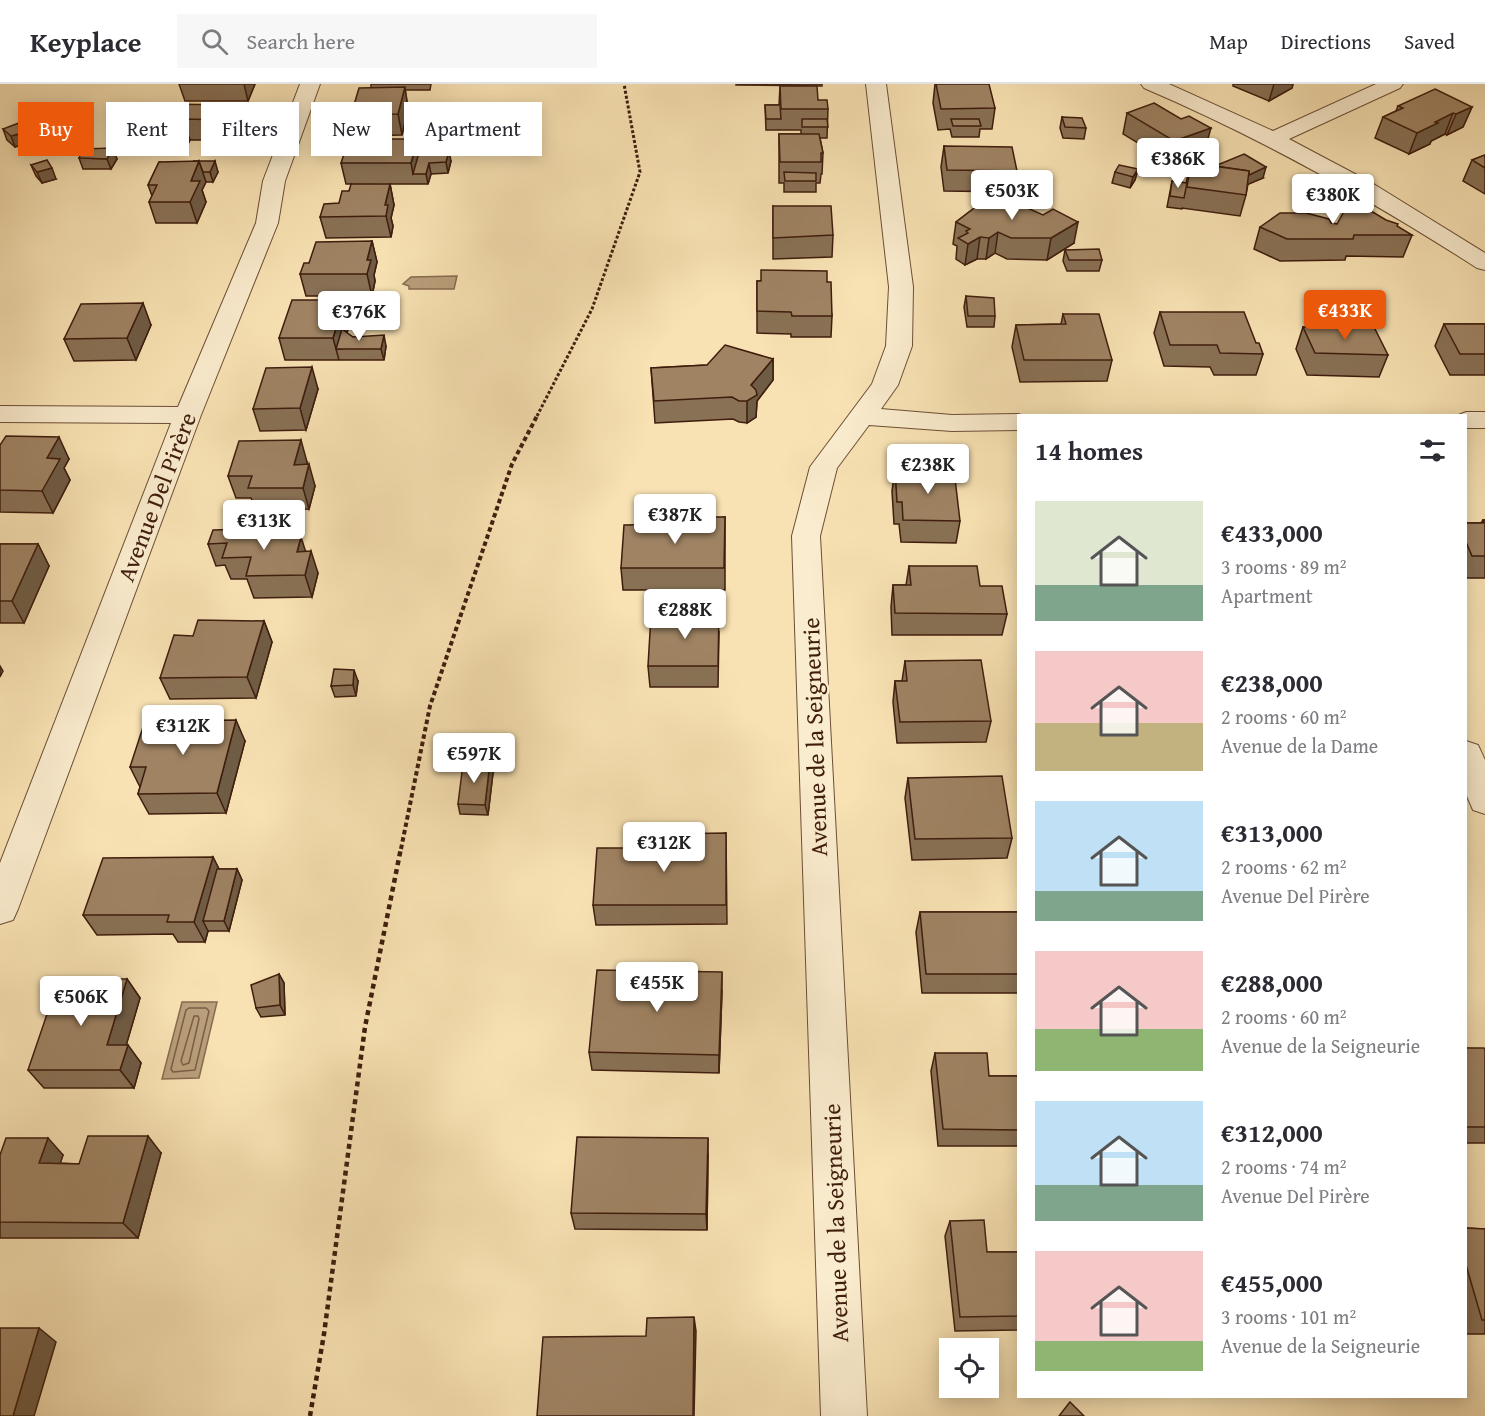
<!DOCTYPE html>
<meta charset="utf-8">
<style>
body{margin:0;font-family:"Gentium Book Plus",serif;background:#f7f7f7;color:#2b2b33;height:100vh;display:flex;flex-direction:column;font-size:22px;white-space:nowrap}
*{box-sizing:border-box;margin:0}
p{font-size:20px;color:#7c7c81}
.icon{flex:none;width:33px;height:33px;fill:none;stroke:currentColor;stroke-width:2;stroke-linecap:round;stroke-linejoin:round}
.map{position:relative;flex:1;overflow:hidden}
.details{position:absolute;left:1017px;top:330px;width:450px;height:984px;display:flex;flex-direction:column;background:#fff;border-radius:0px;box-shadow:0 3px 15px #0003}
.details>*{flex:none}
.guide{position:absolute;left:18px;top:18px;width:570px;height:54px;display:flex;gap:12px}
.buttons{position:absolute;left:939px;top:1254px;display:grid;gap:12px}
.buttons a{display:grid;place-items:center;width:60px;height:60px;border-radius:0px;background:#fff;box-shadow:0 3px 15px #0003;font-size:30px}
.price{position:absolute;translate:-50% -51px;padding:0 14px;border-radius:6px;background:#fff;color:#222;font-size:20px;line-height:39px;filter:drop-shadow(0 2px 3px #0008)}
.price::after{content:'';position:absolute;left:50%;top:36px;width:18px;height:14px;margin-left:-9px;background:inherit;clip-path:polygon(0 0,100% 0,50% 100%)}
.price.current{background:#ea580c;color:#fff}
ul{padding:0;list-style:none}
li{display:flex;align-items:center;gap:18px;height:150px;padding:0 18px}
li span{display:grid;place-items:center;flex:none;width:168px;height:120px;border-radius:0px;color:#555}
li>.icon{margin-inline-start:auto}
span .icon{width:72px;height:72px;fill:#fffc;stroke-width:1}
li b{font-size:26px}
h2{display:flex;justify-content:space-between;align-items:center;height:72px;padding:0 18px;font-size:26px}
.chip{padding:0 21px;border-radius:0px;background:#fff;box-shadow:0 3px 15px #0003;font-size:21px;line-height:54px}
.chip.current{background:#ea580c;color:#fff}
header{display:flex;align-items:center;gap:36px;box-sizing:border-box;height:84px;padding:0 30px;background:#fff;border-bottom:2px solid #e1e1e2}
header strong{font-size:28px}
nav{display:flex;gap:33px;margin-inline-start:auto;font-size:21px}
.search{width:420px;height:54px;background:#f7f7f7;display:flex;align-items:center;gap:15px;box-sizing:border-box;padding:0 21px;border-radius:0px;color:#7c7c81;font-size:22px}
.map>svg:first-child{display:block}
.water{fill:#b99f7b;stroke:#886b4f;stroke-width:1.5}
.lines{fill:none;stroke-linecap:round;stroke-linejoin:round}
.shore{stroke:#7c5e44;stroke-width:1.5}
.minor-casing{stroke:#6d4e36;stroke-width:2}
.path-far2{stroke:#3f1d0d;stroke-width:3;stroke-dasharray:3 2;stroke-linecap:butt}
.path-far1{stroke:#3f1d0d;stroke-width:4;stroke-dasharray:4.5 3;stroke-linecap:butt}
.path{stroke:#3f1d0d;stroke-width:4.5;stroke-dasharray:5 4;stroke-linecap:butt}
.minor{fill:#faecce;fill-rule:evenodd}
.wall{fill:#897155;stroke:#3f1d0d;stroke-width:1.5}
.shaded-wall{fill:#6f5c45;stroke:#3f1d0d;stroke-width:1.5}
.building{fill:#9f8363;stroke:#3f1d0d;stroke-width:1.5}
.labels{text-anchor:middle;stroke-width:5;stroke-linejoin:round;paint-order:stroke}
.street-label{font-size:24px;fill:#3f1d0d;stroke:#faecce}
</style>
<header>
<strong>Keyplace</strong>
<div class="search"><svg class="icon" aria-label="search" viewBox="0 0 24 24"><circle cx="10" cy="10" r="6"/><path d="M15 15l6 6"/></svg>Search here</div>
<nav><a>Map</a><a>Directions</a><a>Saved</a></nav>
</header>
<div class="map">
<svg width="1485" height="1332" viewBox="0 0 1485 1332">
<rect width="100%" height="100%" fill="#f8e2b3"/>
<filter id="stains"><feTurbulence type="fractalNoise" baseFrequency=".00333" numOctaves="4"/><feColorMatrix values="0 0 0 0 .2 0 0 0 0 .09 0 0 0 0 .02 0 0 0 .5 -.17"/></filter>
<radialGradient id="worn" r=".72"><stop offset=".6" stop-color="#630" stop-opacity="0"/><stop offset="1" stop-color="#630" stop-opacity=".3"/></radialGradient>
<g class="water">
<path d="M457 192 454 205H409V202L403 200 411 193Z"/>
<path d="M182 918H217L199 994 162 995Z"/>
</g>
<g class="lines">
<g class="shore">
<path d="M189 924H206L209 927 195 986 173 988 171 985 186 926Z"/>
<path d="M194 932H198L199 935 189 979 183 981 181 977Z"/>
</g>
<g class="minor-casing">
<g id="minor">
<path d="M300 0H320L285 97 278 139 201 331 18 825 13 836 0 840V779L171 339 0 338V322L178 323 256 139 263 97Z"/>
<path d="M866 0H886L913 203 912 262 898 301 881 325 952 331 1018 330 1025 332H1018V346L952 347 869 341 837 384 820 452 867 1332H821L792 452 810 383 872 300 886 262 889 203Z"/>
<path d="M1141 0H1169L1273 47 1376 0H1403L1400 4 1289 55 1372 99 1485 169V186L1477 184C1370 115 1261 54 1144 4Z"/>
<path d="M1466 328H1485V344H1466V332H1456Z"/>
<path d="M1466 657 1478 661 1485 676V730L1473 726 1466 710Z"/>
</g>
</g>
<path class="path-far2" d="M537 332 592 225 640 88 624 0"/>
<path class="path-far1" d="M401 765 430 622 512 380 538 330"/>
<path class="path" d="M310 1332 324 1250 365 943 401 764"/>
<use href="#minor" class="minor"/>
</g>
<g class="wall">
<path d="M179 0H255L248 17H185Z"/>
<path d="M371 0H431L430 6H405L408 24 402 51 356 52 351 31 371 4Z"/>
<path d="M736 0H822V2L736 1Z"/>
<path d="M935 0 995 24 992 45H980L979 53H952L950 45 938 46 933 19Z"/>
<path d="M1233 0H1293L1292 4 1269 17 1233 2Z"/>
<path d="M780 2 818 16 828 25 827 54H820L823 69 822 90H821L820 99H816V108H784V99H779V50H801V46H766L765 21H779Z"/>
<path d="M234 21 240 41 232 56H190L186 64 155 63 148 43Z"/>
<path d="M1398 22 1472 23 1463 43 1447 51 1445 50 1431 57 1430 60 1409 70 1375 54 1383 33 1396 27Z"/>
<path d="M1127 29 1205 65 1169 78 1123 50Z"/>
<path d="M1062 33 1086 44 1084 55 1063 54 1060 44Z"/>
<path d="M3 45 27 48 31 58 15 63 7 56Z"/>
<path d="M944 62 1017 87 1013 108 944 107 941 83Z"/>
<path d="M420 65 451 77 448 89 431 90 428 100H390L394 121 391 134 393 142 391 153 326 154 320 133 339 119 349 107 352 100H346L341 79Z"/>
<path d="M1485 71V110L1463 97 1472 76Z"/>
<path d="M79 74 117 75 111 85H83Z"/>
<path d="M159 78 218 88 213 98H206L202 106 206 118 197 139H156L149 118 152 112 148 101Z"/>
<path d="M1191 79 1263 94 1248 100 1246 111 1240 132 1182 124V125L1167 123 1172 97 1186 99Z"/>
<path d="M31 81 56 95 42 99 36 92Z"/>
<path d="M1138 85 1135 96 1130 104 1112 99 1115 88Z"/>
<path d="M994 109 1074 159 1047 176 1007 175 995 169 986 175H977L965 181 956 175 957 162 953 160 956 138Z"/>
<path d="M773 122 833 151 832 173 773 175Z"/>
<path d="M1331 139 1412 151 1403 173 1346 172 1345 176 1280 177 1254 165 1260 143Z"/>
<path d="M372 157 377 178 374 191 375 197 372 212H306L300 190 309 179Z"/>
<path d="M1065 166 1102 176 1099 187H1067L1063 177Z"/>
<path d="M757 197 827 198 832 232 831 253H791V250L757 249Z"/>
<path d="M966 212 995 232 994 243H967L964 223Z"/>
<path d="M1160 228 1256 259 1263 270 1256 291H1214L1210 283 1164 282 1154 249Z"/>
<path d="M1063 230 1112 276 1107 297 1020 298 1012 263 1016 241 1061 240Z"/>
<path d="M350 238 347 249 353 253 386 262 384 276H285L279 254Z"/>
<path d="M1444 240H1485V291H1450L1435 262Z"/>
<path d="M151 241 136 276 74 277 64 255Z"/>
<path d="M1303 243 1388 271 1379 293 1307 291 1296 265Z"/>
<path d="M773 275V296L757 317 756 333 747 339 739 338 733 335 655 339 651 284 707 281Z"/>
<path d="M318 305 306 346 260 347 253 325Z"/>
<path d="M0 361 69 375 64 384 70 396 53 429 0 428Z"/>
<path d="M307 378V380L315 402 309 425 256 426 251 414H236L228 392Z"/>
<path d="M895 385 960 437 956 459 901 458 899 440H894L892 407Z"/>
<path d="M725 433V506H623L621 484 687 440Z"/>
<path d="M1483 436H1485V494H1466V439H1481Z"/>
<path d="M278 444 282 454 306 467 318 489 312 513 254 514 247 495H231L225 481 216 482 208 460Z"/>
<path d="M0 460H38L49 482 24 539H0Z"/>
<path d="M909 482 1007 530 1002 551H892L891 523 893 501H906Z"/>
<path d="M264 537 272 558 256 614 170 615 160 594 193 552Z"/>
<path d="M719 548 718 603H650L648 582Z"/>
<path d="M905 577 991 637 986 658 897 659 893 618 895 597H902Z"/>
<path d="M358 597 356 612 335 613 331 602Z"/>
<path d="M245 657 226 729 149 730 138 710 140 703 130 683Z"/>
<path d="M493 689 488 731 460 730 458 720Z"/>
<path d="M908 694 1012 754 1007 774 912 776 905 714Z"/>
<path d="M726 749 727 840 596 841 593 821 660 764Z"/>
<path d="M213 773 219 785H237L242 796 229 847H208L205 858H178L173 850 97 851 83 831Z"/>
<path d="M920 828H1018V909H922L916 848Z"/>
<path d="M279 890 284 899 285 931 261 933 256 924Z"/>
<path d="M127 895 140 914 126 961 141 979 134 1004H44L28 986Z"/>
<path d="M722 907 719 989 592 986 589 968Z"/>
<path d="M1466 964 1485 966V1059H1466Z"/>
<path d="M935 969 989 992H1018V1062H938L931 987Z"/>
<path d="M161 1069 138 1154H0V1071H63L60 1079 79 1080Z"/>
<path d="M708 1070 707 1146 575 1145 571 1129Z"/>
<path d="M950 1137 987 1168H1018V1246L955 1247 945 1152Z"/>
<path d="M1466 1144 1485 1145V1250H1466Z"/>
</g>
<g class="shaded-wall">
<path d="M244 0H255L248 17Z"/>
<path d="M1274 0H1293L1292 4 1269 17Z"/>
<path d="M405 3 408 24 402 51 398 30Z"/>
<path d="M234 21 240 41 232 56 226 36Z"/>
<path d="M1472 23 1463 43 1447 51 1456 30Z"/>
<path d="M1453 29 1445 50 1431 57 1430 60 1409 70 1417 49 1435 38Z"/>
<path d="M183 35 190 56 186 64 179 43Z"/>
<path d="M1211 44 1205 65 1169 78 1174 57Z"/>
<path d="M27 48 31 58 15 63 11 52Z"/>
<path d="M418 55 422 76 413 90 411 79Z"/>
<path d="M113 64 117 75 111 85 107 75Z"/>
<path d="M449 67 451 77 448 89 446 78Z"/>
<path d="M199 77 206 98 202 106 206 118 197 139 190 118 191 97Z"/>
<path d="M215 77 218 88 213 98 210 88Z"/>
<path d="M429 79 431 90 428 100 426 90Z"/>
<path d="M1266 83 1263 94 1242 103 1245 92Z"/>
<path d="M52 84 56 95 42 99 37 88Z"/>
<path d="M1138 85 1135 96 1130 104 1133 93Z"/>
<path d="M390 100 394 121 391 134 393 142 391 153 386 132 385 121Z"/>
<path d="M1078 138 1074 159 1047 176 1051 154Z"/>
<path d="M998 148 995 169 986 175 989 154Z"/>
<path d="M980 153 977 175 965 181 968 160Z"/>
<path d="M372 157 377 178 374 191 375 197 372 212 367 190V176Z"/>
<path d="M345 216 350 238 342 265H336L339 276 333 254Z"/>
<path d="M143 219 151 241 136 276 127 254Z"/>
<path d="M384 251 386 262 384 276 381 265Z"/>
<path d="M773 275V296L757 317 756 333 747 339V317L751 301Z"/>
<path d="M312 283 318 305 306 346 300 324Z"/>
<path d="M59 353 69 375 64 384 70 396 53 429 42 407 47 374Z"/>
<path d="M301 356 307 378 301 403 294 381Z"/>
<path d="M309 380 315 402 309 425 303 404Z"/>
<path d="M278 444 286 466 276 454Z"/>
<path d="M301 453 308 475 297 468Z"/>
<path d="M38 460 49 482 24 539 12 517Z"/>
<path d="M311 467 318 489 312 513 305 491Z"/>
<path d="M264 537 272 558 256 614 247 593Z"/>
<path d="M0 582 3 587 0 593Z"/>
<path d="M354 586 358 597 356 612 353 601Z"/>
<path d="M236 636 245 657 226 729 217 709Z"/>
<path d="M490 678 493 689 488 731 485 721Z"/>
<path d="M213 773 223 793 203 837 208 847 205 858 194 838Z"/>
<path d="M237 785 242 796 229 847 224 837Z"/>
<path d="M722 888V907L719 989V971Z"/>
<path d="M279 890 284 899 285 931 280 921Z"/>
<path d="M127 895 140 914 121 979 107 961Z"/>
<path d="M128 961 141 979 134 1004 120 986Z"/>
<path d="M148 1052 161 1069 138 1154 123 1139Z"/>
<path d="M48 1054 63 1071 55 1096 39 1079Z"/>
<path d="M708 1054V1070L707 1146 706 1130Z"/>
<path d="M694 1233 696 1247 694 1332H693Z"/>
<path d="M39 1244 56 1258 34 1332H13Z"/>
</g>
<g class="building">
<path d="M936 0H989L995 24 941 25Z"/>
<path d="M780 2H817L818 16H827L828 25H781Z"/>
<path d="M405 3 398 30 351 31 359 4Z"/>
<path d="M1435 5 1472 23 1456 30 1453 29 1435 38 1438 39 1417 49 1383 33 1403 24 1398 22Z"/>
<path d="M1154 19 1181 35 1189 32 1211 44 1174 57 1127 29Z"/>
<path d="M161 20 234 21 226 36 183 35 179 43H148Z"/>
<path d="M765 21H780L781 35H766Z"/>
<path d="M1062 33 1082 34 1086 44 1065 43Z"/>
<path d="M802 35H827L828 43H802Z"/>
<path d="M951 35H979L981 42H953Z"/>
<path d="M19 39 27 48 11 52 3 45Z"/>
<path d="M779 50H819L823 69H821V78H780Z"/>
<path d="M349 55H418L411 79H341Z"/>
<path d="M944 62 1012 63 1017 87 947 86Z"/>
<path d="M113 64 107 75 79 74 83 65Z"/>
<path d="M420 65 449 67 446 78 429 79 426 90H413Z"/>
<path d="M1244 70 1266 83 1249 91V87L1215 82Z"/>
<path d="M1485 71V84L1472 76Z"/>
<path d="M47 76 52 84 37 88 31 81Z"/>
<path d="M193 77H215L210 88H203L199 77Z"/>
<path d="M199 77 191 97H200L190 118H149L157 101H148L159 78Z"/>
<path d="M1191 79 1249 87 1246 111 1187 103Z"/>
<path d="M1119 81 1138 85 1133 93 1115 88Z"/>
<path d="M784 88 816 89V97H785Z"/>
<path d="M1172 97 1187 99 1184 114 1170 112Z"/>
<path d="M351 100H390L385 121H388L386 132 320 133 324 120 339 119 342 107H349Z"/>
<path d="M994 109 1043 131 1053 125 1078 138 1051 154H1011L998 148 989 154 980 153 968 160 958 154 968 149 966 147 970 145 956 138Z"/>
<path d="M1351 115 1386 136 1398 140 1397 142 1412 151H1354L1353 155H1287L1260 143 1280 129H1306L1329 135 1331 139 1337 140Z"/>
<path d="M773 122H831L833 151 773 154Z"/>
<path d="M372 157 367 176H371L367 190H300L304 179H309L316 158Z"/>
<path d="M1099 165 1102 176H1069L1065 166Z"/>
<path d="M761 186 827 187V198H831L832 232H792L791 228 757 227V197H761Z"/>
<path d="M966 212 994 214 995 232H968Z"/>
<path d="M292 216H345L333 254H279Z"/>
<path d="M143 219 127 254 64 255 81 220Z"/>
<path d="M1160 228H1244L1256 259H1259L1263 270 1220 269 1217 261H1170Z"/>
<path d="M1063 230H1099L1112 276H1024L1016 241 1066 240Z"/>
<path d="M1444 240H1485V270H1460Z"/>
<path d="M1303 243H1374L1388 271 1315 269Z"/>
<path d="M342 245 353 253 384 251 381 265H336Z"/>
<path d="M725 261 773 275 751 301 756 306 757 311 747 317H739L732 313 654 317 651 284 707 281Z"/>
<path d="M312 283 300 324 253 325 266 284Z"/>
<path d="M6 352 59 353 47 374 60 375 42 407 0 406V361Z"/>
<path d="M301 356 294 381 309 380 303 404H248L252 392H228L239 357Z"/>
<path d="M895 385 954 386 960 437 903 436 902 418H897Z"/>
<path d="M687 433H725L724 484H621L624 441 687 440Z"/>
<path d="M1483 436H1485V472H1472L1466 458V439H1484Z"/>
<path d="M278 444 276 454 301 453 297 468 311 467 305 491 246 492 251 473 222 474 227 459 208 460 213 446Z"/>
<path d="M0 460H38L12 517H0Z"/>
<path d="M909 482H977L980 502H1002L1007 530 895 529 893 501H911Z"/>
<path d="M687 527H719L718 582H648L651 531 687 532Z"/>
<path d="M198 536 264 537 247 593 160 594 174 551 193 552Z"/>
<path d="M981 576 991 637 900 638 895 597H907L905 577Z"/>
<path d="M334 585 354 586 353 601 331 602Z"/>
<path d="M236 636 217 709 138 710 146 683H130L145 637Z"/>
<path d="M490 678 485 721 458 720 463 680Z"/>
<path d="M1002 692 1012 754 915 755 908 694Z"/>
<path d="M726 749V821H593L597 764H660V750Z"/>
<path d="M213 773 194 838H167L169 831H83L103 774Z"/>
<path d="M217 785H237L224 837H203Z"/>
<path d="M920 828H1018V890H926Z"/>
<path d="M597 886 722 888 719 971 589 968Z"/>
<path d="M279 890 280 921 256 924 251 901Z"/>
<path d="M59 895H127L107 961H128L120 986H28Z"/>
<path d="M1466 964H1484L1485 966V1043H1466Z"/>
<path d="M935 969H987L989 992H1018V1046L943 1045Z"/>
<path d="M88 1052H148L123 1139 0 1138V1071L6 1054H48L39 1079 79 1080Z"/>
<path d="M577 1053 708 1054 706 1130 571 1129Z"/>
<path d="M984 1136 987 1168H1018V1232L960 1233 950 1137Z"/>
<path d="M1466 1144 1485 1145V1236H1482L1466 1181Z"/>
<path d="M694 1233 693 1332H537L543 1253 646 1252 647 1234Z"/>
<path d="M0 1244H39L13 1332H0Z"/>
<path d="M1070 1318 1084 1332H1059Z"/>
</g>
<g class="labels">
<g class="street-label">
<text transform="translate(157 413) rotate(-69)" y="8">Avenue Del Pirère</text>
<text transform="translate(815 653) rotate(-92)" y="8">Avenue de la Seigneurie</text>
<text transform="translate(836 1139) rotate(-92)" y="8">Avenue de la Seigneurie</text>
</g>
</g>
<rect width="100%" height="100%" filter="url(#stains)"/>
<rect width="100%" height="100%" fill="url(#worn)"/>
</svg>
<div class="buttons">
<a><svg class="icon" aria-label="locate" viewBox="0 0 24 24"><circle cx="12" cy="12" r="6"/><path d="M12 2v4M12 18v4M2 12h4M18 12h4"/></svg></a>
</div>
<b class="price" style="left:1178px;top:105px">€386K</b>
<b class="price" style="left:1012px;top:137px">€503K</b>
<b class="price" style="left:1333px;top:141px">€380K</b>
<b class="price current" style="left:1345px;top:257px">€433K</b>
<b class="price" style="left:359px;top:258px">€376K</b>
<b class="price" style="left:928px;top:411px">€238K</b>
<b class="price" style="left:675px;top:461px">€387K</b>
<b class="price" style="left:264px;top:467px">€313K</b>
<b class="price" style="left:685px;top:556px">€288K</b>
<b class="price" style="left:183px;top:672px">€312K</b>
<b class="price" style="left:474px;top:700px">€597K</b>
<b class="price" style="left:664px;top:789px">€312K</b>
<b class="price" style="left:657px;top:929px">€455K</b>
<b class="price" style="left:81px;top:943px">€506K</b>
<div class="guide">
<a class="chip current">Buy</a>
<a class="chip">Rent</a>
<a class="chip">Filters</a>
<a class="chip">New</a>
<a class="chip">Apartment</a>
</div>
<section class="details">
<h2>14 homes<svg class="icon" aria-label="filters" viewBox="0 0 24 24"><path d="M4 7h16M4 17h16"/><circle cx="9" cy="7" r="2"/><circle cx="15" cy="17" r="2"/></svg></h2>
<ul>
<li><span style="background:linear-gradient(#dfe7d0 70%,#7fa58c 0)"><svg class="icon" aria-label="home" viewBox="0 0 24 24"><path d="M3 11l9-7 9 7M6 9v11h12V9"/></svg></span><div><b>€433,000</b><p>3 rooms · 89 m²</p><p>Apartment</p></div></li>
<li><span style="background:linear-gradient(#f6c9c9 60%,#c2b280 0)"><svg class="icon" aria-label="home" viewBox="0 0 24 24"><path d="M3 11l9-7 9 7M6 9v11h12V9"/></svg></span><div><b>€238,000</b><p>2 rooms · 60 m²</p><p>Avenue de la Dame</p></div></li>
<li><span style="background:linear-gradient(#bfe0f5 75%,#7fa58c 0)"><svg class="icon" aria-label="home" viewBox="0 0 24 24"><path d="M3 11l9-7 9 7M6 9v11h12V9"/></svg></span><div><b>€313,000</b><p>2 rooms · 62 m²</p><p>Avenue Del Pirère</p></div></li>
<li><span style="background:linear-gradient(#f6c9c9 65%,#8fb573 0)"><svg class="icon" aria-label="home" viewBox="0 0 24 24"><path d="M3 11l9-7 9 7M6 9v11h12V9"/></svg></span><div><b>€288,000</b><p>2 rooms · 60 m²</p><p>Avenue de la Seigneurie</p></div></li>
<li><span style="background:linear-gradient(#bfe0f5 70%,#7fa58c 0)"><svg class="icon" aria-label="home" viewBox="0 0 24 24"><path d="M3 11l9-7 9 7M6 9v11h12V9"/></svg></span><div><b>€312,000</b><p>2 rooms · 74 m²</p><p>Avenue Del Pirère</p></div></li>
<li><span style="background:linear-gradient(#f6c9c9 75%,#8fb573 0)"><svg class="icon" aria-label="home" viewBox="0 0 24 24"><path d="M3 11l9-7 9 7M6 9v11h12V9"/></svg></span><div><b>€455,000</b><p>3 rooms · 101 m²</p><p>Avenue de la Seigneurie</p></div></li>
</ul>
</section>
</div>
